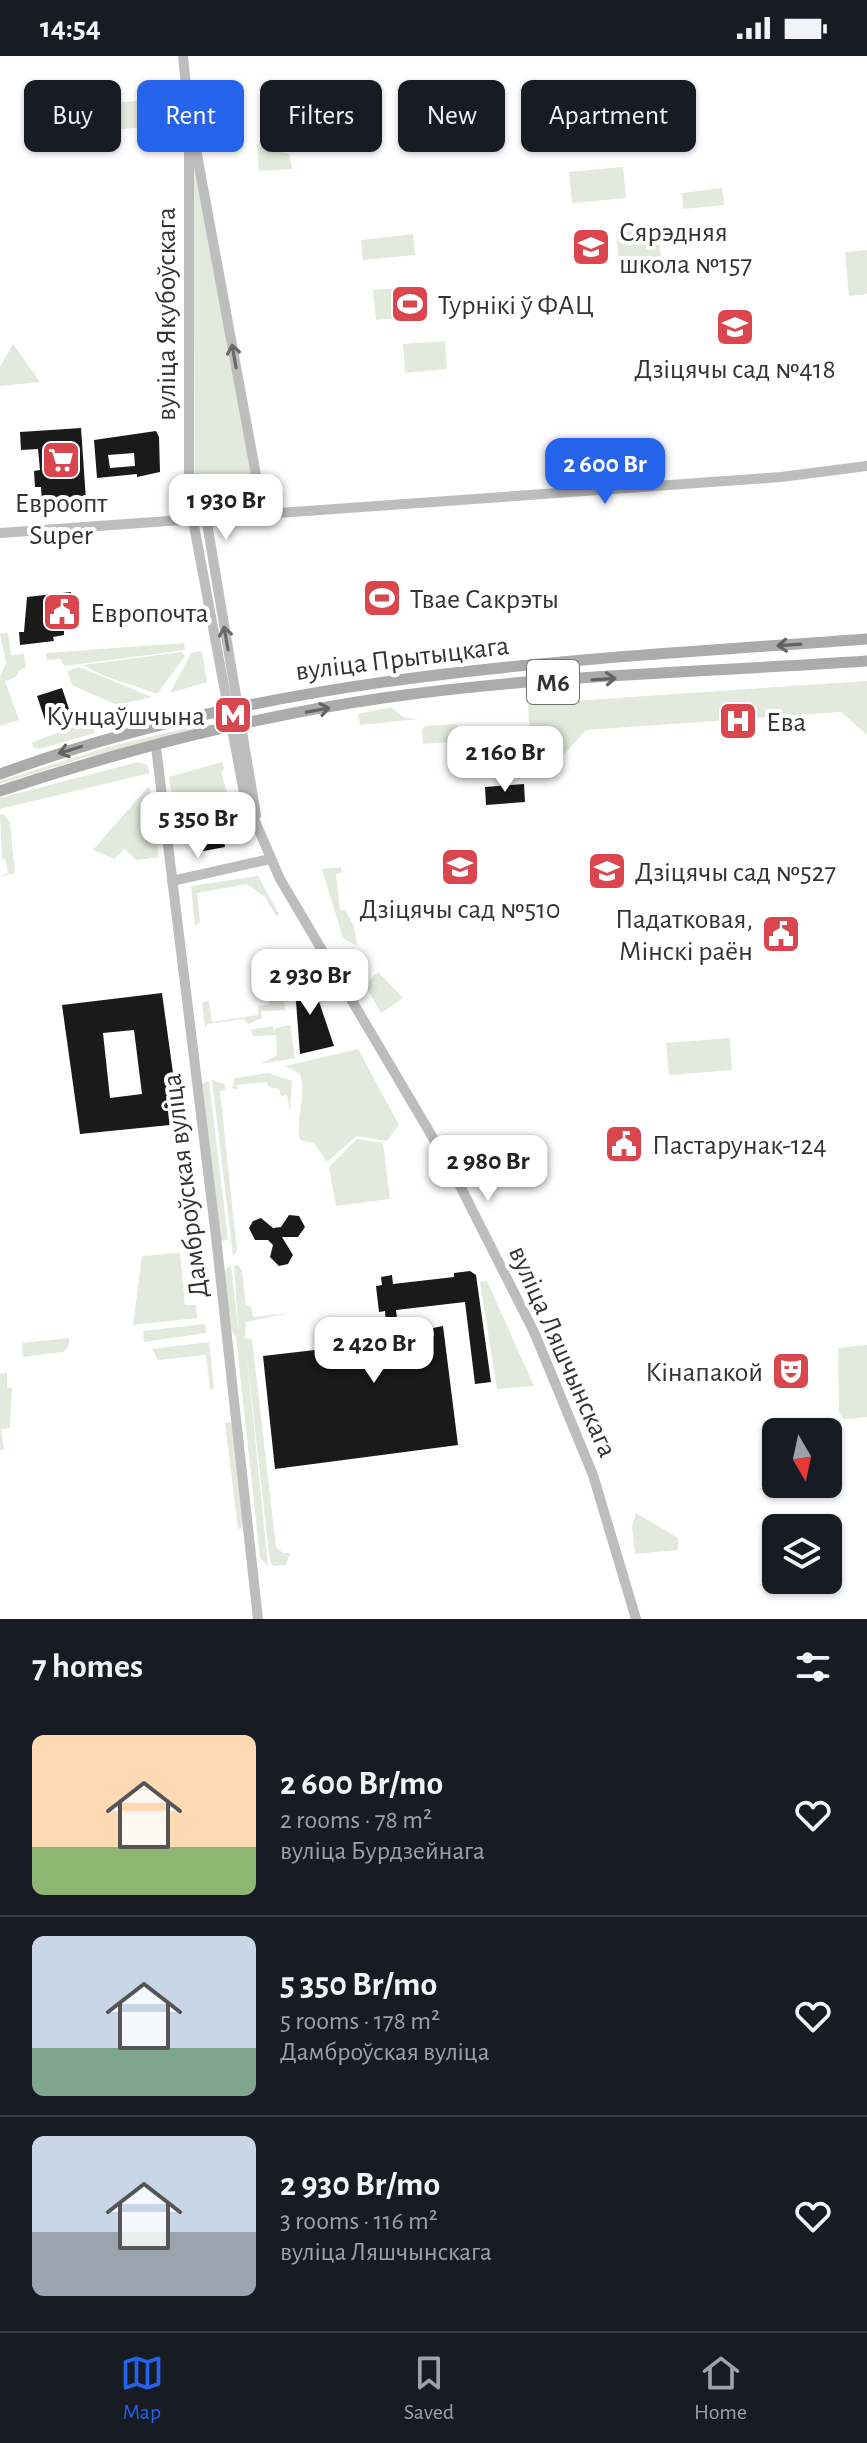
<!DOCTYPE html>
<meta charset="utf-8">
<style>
body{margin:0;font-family:"Alegreya Sans",sans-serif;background:#242831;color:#f1f3f6;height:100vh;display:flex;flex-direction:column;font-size:30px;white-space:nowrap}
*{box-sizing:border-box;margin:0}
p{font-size:26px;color:#9ea1a6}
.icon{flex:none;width:44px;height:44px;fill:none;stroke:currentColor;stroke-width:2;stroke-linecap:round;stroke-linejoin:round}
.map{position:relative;height:1563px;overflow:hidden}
.drawer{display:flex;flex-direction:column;background:#171b24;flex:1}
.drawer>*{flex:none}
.banner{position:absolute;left:24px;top:24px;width:820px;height:72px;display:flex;gap:16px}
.needle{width:52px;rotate:171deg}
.controls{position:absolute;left:762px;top:1362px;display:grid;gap:16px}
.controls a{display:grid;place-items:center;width:80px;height:80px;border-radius:12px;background:#171b24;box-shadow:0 2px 6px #0004;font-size:40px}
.price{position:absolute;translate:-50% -68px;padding:0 18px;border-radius:16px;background:#fff;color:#222;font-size:26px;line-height:52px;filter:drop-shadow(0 2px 4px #0008)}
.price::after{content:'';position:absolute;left:50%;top:48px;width:24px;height:18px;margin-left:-12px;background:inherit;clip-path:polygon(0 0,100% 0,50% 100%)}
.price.current{background:#2563eb;color:#fff}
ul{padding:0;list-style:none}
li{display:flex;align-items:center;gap:24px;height:200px;padding:0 32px}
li+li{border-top:2px solid #363941}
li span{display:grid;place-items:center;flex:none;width:224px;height:160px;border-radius:12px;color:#555}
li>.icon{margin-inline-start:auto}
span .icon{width:96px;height:96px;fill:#fffc;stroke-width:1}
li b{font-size:34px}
h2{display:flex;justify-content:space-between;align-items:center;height:96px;padding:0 32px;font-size:34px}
.tag{padding:0 28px;border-radius:12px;background:#171b24;box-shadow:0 2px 6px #0004;font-size:28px;line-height:72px}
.tag.current{background:#2563eb;color:#fff}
.status{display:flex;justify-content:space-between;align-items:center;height:56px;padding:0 40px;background:#171b24;direction:ltr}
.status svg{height:22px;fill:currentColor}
.tab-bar{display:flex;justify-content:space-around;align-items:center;height:112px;border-top:2px solid #363941;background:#171b24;font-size:22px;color:#9ea1a6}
.tab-bar a{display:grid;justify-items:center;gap:4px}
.tab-bar .current{color:#2563eb}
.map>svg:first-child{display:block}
.green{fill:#e3e9dd}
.building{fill:#1a1a1a;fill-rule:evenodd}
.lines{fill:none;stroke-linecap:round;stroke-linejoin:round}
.secondary{stroke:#bdbdbd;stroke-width:10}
.primary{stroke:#ababab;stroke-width:11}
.oneway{stroke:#6a6a6a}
.oneway2{stroke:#636363}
.labels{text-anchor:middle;stroke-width:8;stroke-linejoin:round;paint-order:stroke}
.shield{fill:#fff;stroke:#707070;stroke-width:2}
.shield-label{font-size:26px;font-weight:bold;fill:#333}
.poi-label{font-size:28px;fill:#333;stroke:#fff;text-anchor:start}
.street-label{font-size:28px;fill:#333;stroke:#fff}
</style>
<div class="status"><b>14:54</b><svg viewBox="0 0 49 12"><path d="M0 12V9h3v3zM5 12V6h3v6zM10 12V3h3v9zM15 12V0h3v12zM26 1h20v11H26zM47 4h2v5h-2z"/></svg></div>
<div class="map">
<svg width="867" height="1563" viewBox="0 0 867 1563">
<rect width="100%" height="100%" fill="#fff"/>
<g class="green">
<path d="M146 44 156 57 148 71 96 75 85 63 87 54 93 49Z"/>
<path d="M257 89 289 98 292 113 259 115Z"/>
<path d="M193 94 255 440 249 446 201 449 195 444Z"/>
<path d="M623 111 626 142 572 147 569 116Z"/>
<path d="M722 132 724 149 683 153 682 137Z"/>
<path d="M658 174 661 204 619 207 616 176Z"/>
<path d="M413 178 415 199 363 204 361 184Z"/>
<path d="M867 194V238L849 240 845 196Z"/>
<path d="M400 232 403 262 376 264 373 234Z"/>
<path d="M445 285 447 313 405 317 403 288Z"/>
<path d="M13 288 40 326 0 330V311Z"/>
<path d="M8 577 11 599 24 598 26 611 19 614 16 621 5 625 19 664 0 670V621L6 607 0 578Z"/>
<path d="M184 587 185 594 65 610 60 603 47 604 46 597Z"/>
<path d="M202 595 207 626 170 637 191 597Z"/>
<path d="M182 596 185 600 157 638C132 628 106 623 83 609Z"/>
<path d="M79 611 152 641 117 649 72 629 67 615Z"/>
<path d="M867 625V679L841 656 586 674 551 713 531 714 528 648Z"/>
<path d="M391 651 403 661 418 663 360 669 358 658Z"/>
<path d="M85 667 93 670 95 677 39 693 33 691 32 686Z"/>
<path d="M208 667 213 671 80 703 0 728V725L108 691Z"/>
<path d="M456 668 473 685 423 688 422 674 425 670Z"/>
<path d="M138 706 147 709 150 717 0 753V742Z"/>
<path d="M222 706 224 712 221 717 237 768 226 772 202 739 181 742 182 756H174L169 721Z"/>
<path d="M149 730 159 801 137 804 124 793 114 803 93 794Z"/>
<path d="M4 758 10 767 15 817 0 821 8 817 6 804 2 803 0 759Z"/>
<path d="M341 811 342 817 336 818 340 854H345L354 870 357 890 343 882 322 813Z"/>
<path d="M258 820 279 858 276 860 265 841 247 828 197 837 200 866 195 870 191 830Z"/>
<path d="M301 894 308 905 294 916 297 944 284 946 285 954 261 955 262 962 248 968 244 963 207 968 205 972 202 946 209 945 212 966 258 959V950L270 948 268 938 289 936 287 895Z"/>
<path d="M378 916 403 942 381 957 365 929Z"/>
<path d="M290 969 295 1002 261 1008 277 999 276 979 254 980 250 974 273 970 275 977V972Z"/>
<path d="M730 982 732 1014 669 1019 666 987Z"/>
<path d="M358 993 399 1069 387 1085 356 1080 327 1106 314 1087 300 1084C295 1062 307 1041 300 1018L285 1010Z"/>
<path d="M268 1017 292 1025 290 1056 287 1039 281 1040 279 1033 269 1031 267 1026 237 1029V1034L232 1032 235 1022Z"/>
<path d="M212 1024 225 1028V1034L220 1035 237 1194 233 1200Z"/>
<path d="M209 1025 228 1184 220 1185 202 1028Z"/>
<path d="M357 1083 383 1087 390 1143 336 1150 329 1111Z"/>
<path d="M180 1197 185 1249H196L197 1262 133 1269 142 1200Z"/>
<path d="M231 1209 239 1280 234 1210 238 1209 242 1215 246 1250H251L253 1261 290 1257 246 1266 245 1282 252 1283 276 1491 283 1497H290L286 1509 274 1510 270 1506 246 1292 268 1510 260 1502 236 1281 231 1274 224 1215Z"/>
<path d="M487 1225 534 1330 497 1333 480 1226Z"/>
<path d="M205 1268 206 1277 144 1286 143 1275Z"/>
<path d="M69 1282V1290L63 1296 23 1301 22 1287Z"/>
<path d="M209 1286 214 1333H210L206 1299 158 1304 152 1293Z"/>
<path d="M867 1289V1361L844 1363 839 1357 838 1292Z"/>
<path d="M7 1317V1332H12L10 1372 1 1373 4 1394H0V1318Z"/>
<path d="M232 1366 243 1472 238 1473 225 1367Z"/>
<path d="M636 1457 678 1482V1494L635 1498 632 1470Z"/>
</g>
<g class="building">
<path d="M81 372 86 444 42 447 41 431H35L34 415 40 414 38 393 21 394 20 376Z"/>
<path d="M156 375 159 381 160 416 137 421V418L97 422 94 384ZM134 397 135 410 110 412 108 399Z"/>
<path d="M71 536 70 557H67L68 573H64V579L53 581 54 585 20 589 19 576H24L27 541Z"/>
<path d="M62 632 70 656 45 664 37 640Z"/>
<path d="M518 680 520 709 490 715 488 682Z"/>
<path d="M524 728 525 746 486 749 485 731Z"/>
<path d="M223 778 225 791 198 796 196 782Z"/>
<path d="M294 919H310L334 990 300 998Z"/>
<path d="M162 937 180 1068 80 1078 62 949ZM134 974 142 1038 110 1042 103 977Z"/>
<path d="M289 1159 299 1160 305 1171 298 1181H282L293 1199 288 1208 279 1210 270 1201 273 1189 268 1184H255L249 1172 253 1165 261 1162 273 1172 281 1171Z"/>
<path d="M470 1215 476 1219 491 1326 475 1328 465 1246 396 1254 399 1279 404 1278 405 1283 434 1280 433 1272 443 1270 458 1389 275 1413 263 1300 384 1286V1281H387L385 1255 379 1256 376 1230 382 1229 381 1221 392 1219 393 1228 454 1221V1217Z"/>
</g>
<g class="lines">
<g class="secondary">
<path d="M183 0 189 58"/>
<path d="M189 53V443L245 742 280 823 452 1114 534 1276 593 1419 636 1563"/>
<path d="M193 77 263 457"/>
<path d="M206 461 256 759"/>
<path d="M0 477 781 421 867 410"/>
<path d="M156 691 216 1181 258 1563"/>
<path d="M172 825 270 803"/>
</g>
<g class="primary">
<path d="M0 718C283 615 570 605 867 583"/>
<path d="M0 735C121 695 257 660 383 642 542 619 706 616 867 605"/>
</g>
</g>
<defs><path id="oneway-shaft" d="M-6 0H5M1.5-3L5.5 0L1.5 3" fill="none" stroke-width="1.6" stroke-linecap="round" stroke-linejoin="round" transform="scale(2)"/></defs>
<g class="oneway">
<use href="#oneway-shaft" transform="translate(234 300) rotate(-100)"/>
<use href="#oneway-shaft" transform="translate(226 582) rotate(-100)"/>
</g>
<g class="oneway2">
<use href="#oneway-shaft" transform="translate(789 589) rotate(176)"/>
<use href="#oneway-shaft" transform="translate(604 623) rotate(-4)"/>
<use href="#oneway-shaft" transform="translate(318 654) rotate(-10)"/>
<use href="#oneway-shaft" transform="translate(70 694) rotate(163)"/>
</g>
<defs>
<g id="school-square" transform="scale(2)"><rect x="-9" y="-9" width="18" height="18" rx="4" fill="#d9464e" stroke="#fff"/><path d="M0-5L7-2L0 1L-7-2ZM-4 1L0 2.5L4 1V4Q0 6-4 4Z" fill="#fff"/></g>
<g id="stadium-square" transform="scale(2)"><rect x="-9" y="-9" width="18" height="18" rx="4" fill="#d9464e" stroke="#fff"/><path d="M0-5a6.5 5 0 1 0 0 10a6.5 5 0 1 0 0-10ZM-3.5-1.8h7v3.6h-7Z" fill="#fff"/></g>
<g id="supermarket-square" transform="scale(2)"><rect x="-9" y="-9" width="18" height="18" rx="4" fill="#d9464e" stroke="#fff"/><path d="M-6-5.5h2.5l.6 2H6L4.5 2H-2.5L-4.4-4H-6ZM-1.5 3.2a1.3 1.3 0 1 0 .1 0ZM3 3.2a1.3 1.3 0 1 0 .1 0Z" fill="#fff"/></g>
<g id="civic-square" transform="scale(2)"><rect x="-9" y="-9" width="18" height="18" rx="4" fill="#d9464e" stroke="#fff"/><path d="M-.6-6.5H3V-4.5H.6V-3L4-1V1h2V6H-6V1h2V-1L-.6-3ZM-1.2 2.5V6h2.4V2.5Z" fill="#fff"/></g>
<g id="metro-square" transform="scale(2)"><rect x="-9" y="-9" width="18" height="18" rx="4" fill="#d9464e" stroke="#fff"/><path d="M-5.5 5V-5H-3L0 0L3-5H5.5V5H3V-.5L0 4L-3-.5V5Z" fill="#fff"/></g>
<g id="hospital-square" transform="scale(2)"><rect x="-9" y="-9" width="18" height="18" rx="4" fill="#d9464e" stroke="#fff"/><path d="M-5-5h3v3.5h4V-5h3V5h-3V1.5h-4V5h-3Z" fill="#fff"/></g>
<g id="theatre-square" transform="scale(2)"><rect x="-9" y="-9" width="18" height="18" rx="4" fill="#d9464e" stroke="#fff"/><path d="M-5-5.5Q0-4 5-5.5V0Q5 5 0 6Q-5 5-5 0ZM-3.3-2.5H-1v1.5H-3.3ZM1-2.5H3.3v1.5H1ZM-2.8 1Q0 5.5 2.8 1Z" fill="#fff"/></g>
</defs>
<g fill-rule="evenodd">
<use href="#school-square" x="591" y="191"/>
<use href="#stadium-square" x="410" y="248"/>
<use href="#school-square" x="735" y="271"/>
<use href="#supermarket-square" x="61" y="404"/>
<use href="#stadium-square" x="382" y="542"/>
<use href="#civic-square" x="62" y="556"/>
<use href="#metro-square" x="233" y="659"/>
<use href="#hospital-square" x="738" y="665"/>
<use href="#school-square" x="460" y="811"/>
<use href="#school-square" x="607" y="815"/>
<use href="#civic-square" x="781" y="878"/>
<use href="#civic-square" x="624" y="1088"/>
<use href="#theatre-square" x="791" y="1315"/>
</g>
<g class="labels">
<rect class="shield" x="527" y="604" width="52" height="44" rx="6"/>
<g class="shield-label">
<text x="553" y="635">М6</text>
</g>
<g class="poi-label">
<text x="619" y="185">Сярэдняя<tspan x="619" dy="32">школа №157</tspan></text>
<text x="438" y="258">Турнікі ў ФАЦ</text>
<text x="735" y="322" text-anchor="middle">Дзіцячы сад №418</text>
<text x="61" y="456" text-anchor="middle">Евроопт<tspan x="61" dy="32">Super</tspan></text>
<text x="410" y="552">Твае Сакрэты</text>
<text x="90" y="566">Европочта</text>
<text x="205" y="669" text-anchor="end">Кунцаўшчына</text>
<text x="766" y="675">Ева</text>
<text x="635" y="825">Дзіцячы сад №527</text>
<text x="460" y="862" text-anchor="middle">Дзіцячы сад №510</text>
<text x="753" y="872" text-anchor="end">Падатковая,<tspan x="753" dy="32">Мінскі раён</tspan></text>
<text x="652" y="1098">Пастарунак-124</text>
<text x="763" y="1325" text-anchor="end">Кінапакой</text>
</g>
<g class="street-label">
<text transform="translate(165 258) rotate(-90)" y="10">вуліца Якубоўскага</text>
<text transform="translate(402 601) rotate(-7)" y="10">вуліца Прытыцкага</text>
<text transform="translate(184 1130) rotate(-97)" y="10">Дамброўская вуліца</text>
<text transform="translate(564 1295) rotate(66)" y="10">вуліца Ляшчынскага</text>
</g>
</g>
</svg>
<div class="controls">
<a><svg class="needle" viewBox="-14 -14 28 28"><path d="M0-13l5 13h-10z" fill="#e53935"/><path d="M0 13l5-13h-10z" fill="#9ea1a6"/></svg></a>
<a><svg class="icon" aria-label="layers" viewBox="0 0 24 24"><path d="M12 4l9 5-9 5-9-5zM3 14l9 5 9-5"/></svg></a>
</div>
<b class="price current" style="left:605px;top:450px">2 600 Br</b>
<b class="price" style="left:226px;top:486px">1 930 Br</b>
<b class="price" style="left:505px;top:738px">2 160 Br</b>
<b class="price" style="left:198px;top:804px">5 350 Br</b>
<b class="price" style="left:310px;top:961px">2 930 Br</b>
<b class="price" style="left:488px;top:1147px">2 980 Br</b>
<b class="price" style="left:374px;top:1329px">2 420 Br</b>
<div class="banner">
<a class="tag">Buy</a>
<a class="tag current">Rent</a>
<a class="tag">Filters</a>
<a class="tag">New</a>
<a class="tag">Apartment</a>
</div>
</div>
<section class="drawer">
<h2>7 homes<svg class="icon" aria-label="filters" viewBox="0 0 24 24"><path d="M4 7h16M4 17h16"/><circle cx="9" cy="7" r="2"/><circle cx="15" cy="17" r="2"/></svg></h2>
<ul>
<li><span style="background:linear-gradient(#ffd9b3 70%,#8fb573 0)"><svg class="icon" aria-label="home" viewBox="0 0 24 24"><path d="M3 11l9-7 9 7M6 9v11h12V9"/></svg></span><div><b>2 600 Br/mo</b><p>2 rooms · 78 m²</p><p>вуліца Бурдзейнага</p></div><svg class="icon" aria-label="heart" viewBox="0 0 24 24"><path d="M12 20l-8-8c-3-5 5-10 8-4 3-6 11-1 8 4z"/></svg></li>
<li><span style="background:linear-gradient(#c9d6e8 70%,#7fa58c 0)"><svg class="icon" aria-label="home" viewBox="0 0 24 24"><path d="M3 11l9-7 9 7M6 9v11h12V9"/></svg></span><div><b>5 350 Br/mo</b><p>5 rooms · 178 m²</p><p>Дамброўская вуліца</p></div><svg class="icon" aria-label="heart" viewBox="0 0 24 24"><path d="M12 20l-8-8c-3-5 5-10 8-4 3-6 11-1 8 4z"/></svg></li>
<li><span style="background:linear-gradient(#c9d6e8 60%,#9aa5b1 0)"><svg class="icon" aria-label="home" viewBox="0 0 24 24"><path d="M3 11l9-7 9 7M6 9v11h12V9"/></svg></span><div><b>2 930 Br/mo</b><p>3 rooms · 116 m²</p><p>вуліца Ляшчынскага</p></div><svg class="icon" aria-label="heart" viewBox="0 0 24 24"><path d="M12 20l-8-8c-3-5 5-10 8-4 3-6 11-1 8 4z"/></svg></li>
</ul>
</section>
<nav class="tab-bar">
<a class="current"><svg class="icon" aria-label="map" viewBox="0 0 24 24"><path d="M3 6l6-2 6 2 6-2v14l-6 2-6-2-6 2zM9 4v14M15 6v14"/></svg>Map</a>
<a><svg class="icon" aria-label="saved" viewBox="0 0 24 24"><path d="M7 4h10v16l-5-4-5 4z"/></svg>Saved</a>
<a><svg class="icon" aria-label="home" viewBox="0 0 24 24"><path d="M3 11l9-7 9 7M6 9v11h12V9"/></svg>Home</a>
</nav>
